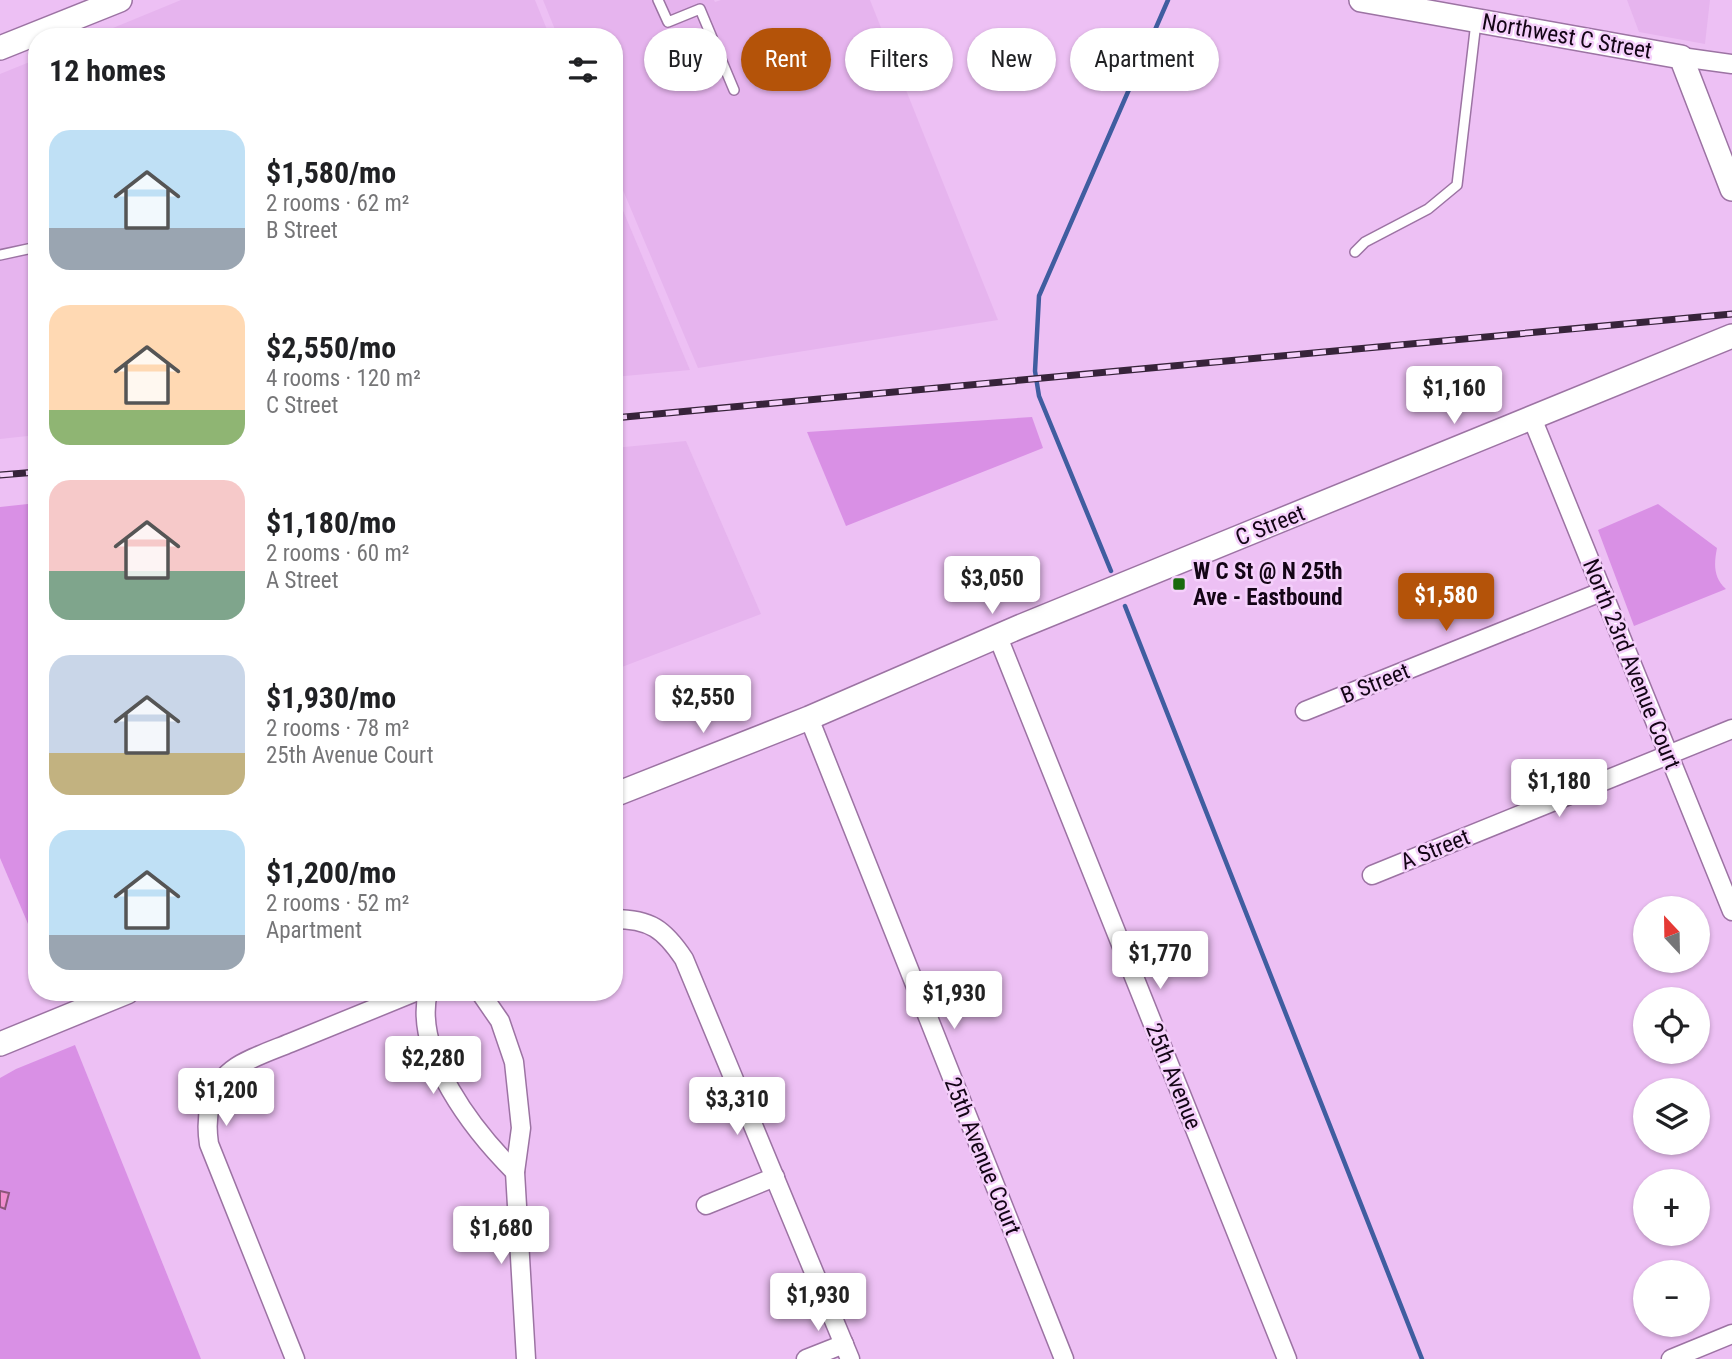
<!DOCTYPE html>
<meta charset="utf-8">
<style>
body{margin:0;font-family:"Roboto Condensed",sans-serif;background:#f2f2f2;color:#202124;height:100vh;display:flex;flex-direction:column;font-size:26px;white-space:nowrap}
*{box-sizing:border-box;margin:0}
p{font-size:23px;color:#757577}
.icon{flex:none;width:38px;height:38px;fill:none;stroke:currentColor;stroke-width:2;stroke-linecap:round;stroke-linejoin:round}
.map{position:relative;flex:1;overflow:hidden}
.sheet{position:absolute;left:28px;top:28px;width:595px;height:973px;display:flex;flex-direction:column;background:#fff;border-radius:28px;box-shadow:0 2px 5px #0004}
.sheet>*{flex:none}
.top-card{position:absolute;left:644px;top:28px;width:665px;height:63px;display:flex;gap:14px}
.needle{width:46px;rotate:338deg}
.controls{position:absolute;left:1633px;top:896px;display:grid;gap:14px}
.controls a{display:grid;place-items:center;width:77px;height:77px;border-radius:50%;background:#fff;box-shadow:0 2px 5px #0004;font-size:35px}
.price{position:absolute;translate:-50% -60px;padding:0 16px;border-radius:7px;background:#fff;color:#222;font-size:23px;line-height:46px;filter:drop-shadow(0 2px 4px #0008)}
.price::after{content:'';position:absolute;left:50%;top:42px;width:21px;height:16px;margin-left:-10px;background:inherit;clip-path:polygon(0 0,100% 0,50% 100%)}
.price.on{background:#b45309;color:#fff}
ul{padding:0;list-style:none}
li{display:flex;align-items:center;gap:21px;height:175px;padding:0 21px}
li span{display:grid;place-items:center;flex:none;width:196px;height:140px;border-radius:21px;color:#555}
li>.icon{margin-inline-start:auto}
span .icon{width:84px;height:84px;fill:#fffc;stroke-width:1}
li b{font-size:30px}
h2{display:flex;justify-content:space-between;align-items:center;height:84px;padding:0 21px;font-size:30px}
.chip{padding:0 24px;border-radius:32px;background:#fff;box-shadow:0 2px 5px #0004;font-size:24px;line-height:63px}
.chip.on{background:#b45309;color:#fff}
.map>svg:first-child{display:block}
.built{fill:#e6b4ee}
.green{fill:#d990e5}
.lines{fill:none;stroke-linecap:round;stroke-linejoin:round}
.stream{stroke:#405da0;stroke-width:4.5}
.building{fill:#f18ecf;stroke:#8b5578;stroke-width:2}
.service-casing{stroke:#9c73a3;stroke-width:12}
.minor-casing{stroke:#9c73a3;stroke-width:21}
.tertiary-casing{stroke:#9c73a3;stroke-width:26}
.service{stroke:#fff;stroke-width:9}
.minor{stroke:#fff;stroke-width:18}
.tertiary{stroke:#fff;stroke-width:23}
.rail-casing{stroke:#37233a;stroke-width:7}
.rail{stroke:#f5d0fb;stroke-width:4.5;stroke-dasharray:13;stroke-linecap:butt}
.poi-dot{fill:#1a6a0e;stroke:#f5d0fb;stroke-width:2.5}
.labels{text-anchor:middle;stroke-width:5;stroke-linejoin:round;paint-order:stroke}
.street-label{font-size:23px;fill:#140516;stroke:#f5d0fb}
.poi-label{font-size:23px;font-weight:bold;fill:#140516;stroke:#f5d0fb;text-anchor:start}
</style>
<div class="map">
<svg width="1732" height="1359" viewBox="0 0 1732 1359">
<rect width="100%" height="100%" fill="#edc0f4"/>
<g class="built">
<path d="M181 0H535L550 37H91Z"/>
<path d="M543 0H714L715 2 721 0H870L998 320 698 368 614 169V37H558Z"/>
<path d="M1627 0H1710L1705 44 1639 32Z"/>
<path d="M37 59V435L0 439V74Z"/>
<path d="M614 189 690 370 614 377Z"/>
<path d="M686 441 761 614 614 670V448Z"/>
</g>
<g class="green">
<path d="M1032 417 1043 448 846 526 807 432Z"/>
<path d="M37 503V945L0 858V507Z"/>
<path d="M1658 504 1717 548C1714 564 1713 577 1726 589L1634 626 1598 530Z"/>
<path d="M75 1045 201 1359H0V1078L16 1069Z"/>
</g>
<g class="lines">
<g class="stream">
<path d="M1111 571 1039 396 1035 371 1039 296 1168 0"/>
<path d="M1125 606 1422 1359"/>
</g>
</g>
<path class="building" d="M0 1191 9 1193 5 1209 0 1207Z"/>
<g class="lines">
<g class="service-casing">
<g id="service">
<path d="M658 0 668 22 700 9 734 90"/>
<path d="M1355 252 1365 242 1428 209 1457 185 1476 22"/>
<path d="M0 255 37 247"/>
</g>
</g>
<g class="minor-casing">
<g id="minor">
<path d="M1681 57 1732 64"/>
<path d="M1532 418 1732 911"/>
<path d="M998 637 1287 1359"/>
<path d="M1305 711 1601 592"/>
<path d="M809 718 1064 1359"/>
<path d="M1372 875 1732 729"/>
<path d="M614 919C650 919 664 929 684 959L850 1359"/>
<path d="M428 992C413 1054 474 1131 515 1172"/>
<path d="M480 992 500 1021 514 1062 521 1128 515 1172 526 1359"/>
<path d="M706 1205 775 1177"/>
<path d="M295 1359 209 1144C205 1118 209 1088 232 1070 246 1059 273 1050 290 1043 332 1026 374 1009 415 992"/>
<path d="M806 1359 844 1344"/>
<path d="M1671 1359 1732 1334"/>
</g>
</g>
<g class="tertiary-casing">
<g id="tertiary">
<path d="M1361 0 1681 57 1732 189"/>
<path d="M0 48 120 0"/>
<path d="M614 795 809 718 1019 627 1732 336"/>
<path d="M0 1044 127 992"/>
</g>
</g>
<use href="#service" class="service"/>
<use href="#minor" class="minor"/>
<use href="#tertiary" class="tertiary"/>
<g class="rail-casing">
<g id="rail">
<path d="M614 418 1732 314"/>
<path d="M0 475 37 472"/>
</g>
</g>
<use href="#rail" class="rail"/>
</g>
<rect class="poi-dot" x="1172" y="577" width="14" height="14" rx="3.5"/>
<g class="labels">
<g class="street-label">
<text transform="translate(1567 36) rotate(10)" y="8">Northwest C Street</text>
<text transform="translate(1270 525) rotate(-22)" y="8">C Street</text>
<text transform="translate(1632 664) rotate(68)" y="8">North 23rd Avenue Court</text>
<text transform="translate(1375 683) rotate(-22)" y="8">B Street</text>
<text transform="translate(1435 849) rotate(-22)" y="8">A Street</text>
<text transform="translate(1174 1076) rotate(68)" y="8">25th Avenue</text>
<text transform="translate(983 1156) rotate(68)" y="8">25th Avenue Court</text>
</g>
<g class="poi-label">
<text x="1193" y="579">W C St @ N 25th<tspan x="1193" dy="26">Ave - Eastbound</tspan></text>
</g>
</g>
</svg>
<div class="controls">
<a><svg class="needle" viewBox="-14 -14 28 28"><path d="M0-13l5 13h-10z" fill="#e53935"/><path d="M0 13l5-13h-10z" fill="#757577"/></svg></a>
<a><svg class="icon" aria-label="locate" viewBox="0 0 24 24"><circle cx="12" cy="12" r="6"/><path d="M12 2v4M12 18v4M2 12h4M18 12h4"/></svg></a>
<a><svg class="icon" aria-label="layers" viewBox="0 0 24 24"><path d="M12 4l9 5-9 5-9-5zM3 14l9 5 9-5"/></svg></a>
<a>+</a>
<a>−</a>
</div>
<b class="price" style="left:1454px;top:426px">$1,160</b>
<b class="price" style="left:992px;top:616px">$3,050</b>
<b class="price on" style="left:1446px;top:633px">$1,580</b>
<b class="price" style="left:703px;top:735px">$2,550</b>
<b class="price" style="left:1559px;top:819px">$1,180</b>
<b class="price" style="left:1160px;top:991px">$1,770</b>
<b class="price" style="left:954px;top:1031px">$1,930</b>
<b class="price" style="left:433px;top:1096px">$2,280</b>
<b class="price" style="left:226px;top:1128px">$1,200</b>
<b class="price" style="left:737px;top:1137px">$3,310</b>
<b class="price" style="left:501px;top:1266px">$1,680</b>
<b class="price" style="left:818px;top:1333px">$1,930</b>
<div class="top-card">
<a class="chip">Buy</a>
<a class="chip on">Rent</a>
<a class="chip">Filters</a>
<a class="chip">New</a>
<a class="chip">Apartment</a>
</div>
<section class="sheet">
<h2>12 homes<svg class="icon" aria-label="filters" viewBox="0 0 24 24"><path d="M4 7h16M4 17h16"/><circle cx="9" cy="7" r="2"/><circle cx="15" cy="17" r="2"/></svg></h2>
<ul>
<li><span style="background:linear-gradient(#bfe0f5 70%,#9aa5b1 0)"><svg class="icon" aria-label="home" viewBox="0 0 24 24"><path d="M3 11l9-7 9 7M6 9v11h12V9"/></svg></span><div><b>$1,580/mo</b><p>2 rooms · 62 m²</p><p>B Street</p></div></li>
<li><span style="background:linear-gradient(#ffd9b3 75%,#8fb573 0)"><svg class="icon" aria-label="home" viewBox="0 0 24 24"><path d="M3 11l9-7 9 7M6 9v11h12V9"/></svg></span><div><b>$2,550/mo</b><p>4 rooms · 120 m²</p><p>C Street</p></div></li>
<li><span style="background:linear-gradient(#f6c9c9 65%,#7fa58c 0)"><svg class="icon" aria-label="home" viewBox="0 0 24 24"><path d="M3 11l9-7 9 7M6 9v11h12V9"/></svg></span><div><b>$1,180/mo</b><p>2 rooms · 60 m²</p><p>A Street</p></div></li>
<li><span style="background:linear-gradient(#c9d6e8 70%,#c2b280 0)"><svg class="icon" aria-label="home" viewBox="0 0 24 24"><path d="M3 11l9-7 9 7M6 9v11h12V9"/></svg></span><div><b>$1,930/mo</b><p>2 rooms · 78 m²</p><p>25th Avenue Court</p></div></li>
<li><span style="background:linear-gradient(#bfe0f5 75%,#9aa5b1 0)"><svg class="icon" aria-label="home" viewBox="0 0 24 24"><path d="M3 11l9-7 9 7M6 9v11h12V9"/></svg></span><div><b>$1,200/mo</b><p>2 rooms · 52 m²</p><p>Apartment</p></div></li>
</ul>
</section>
</div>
